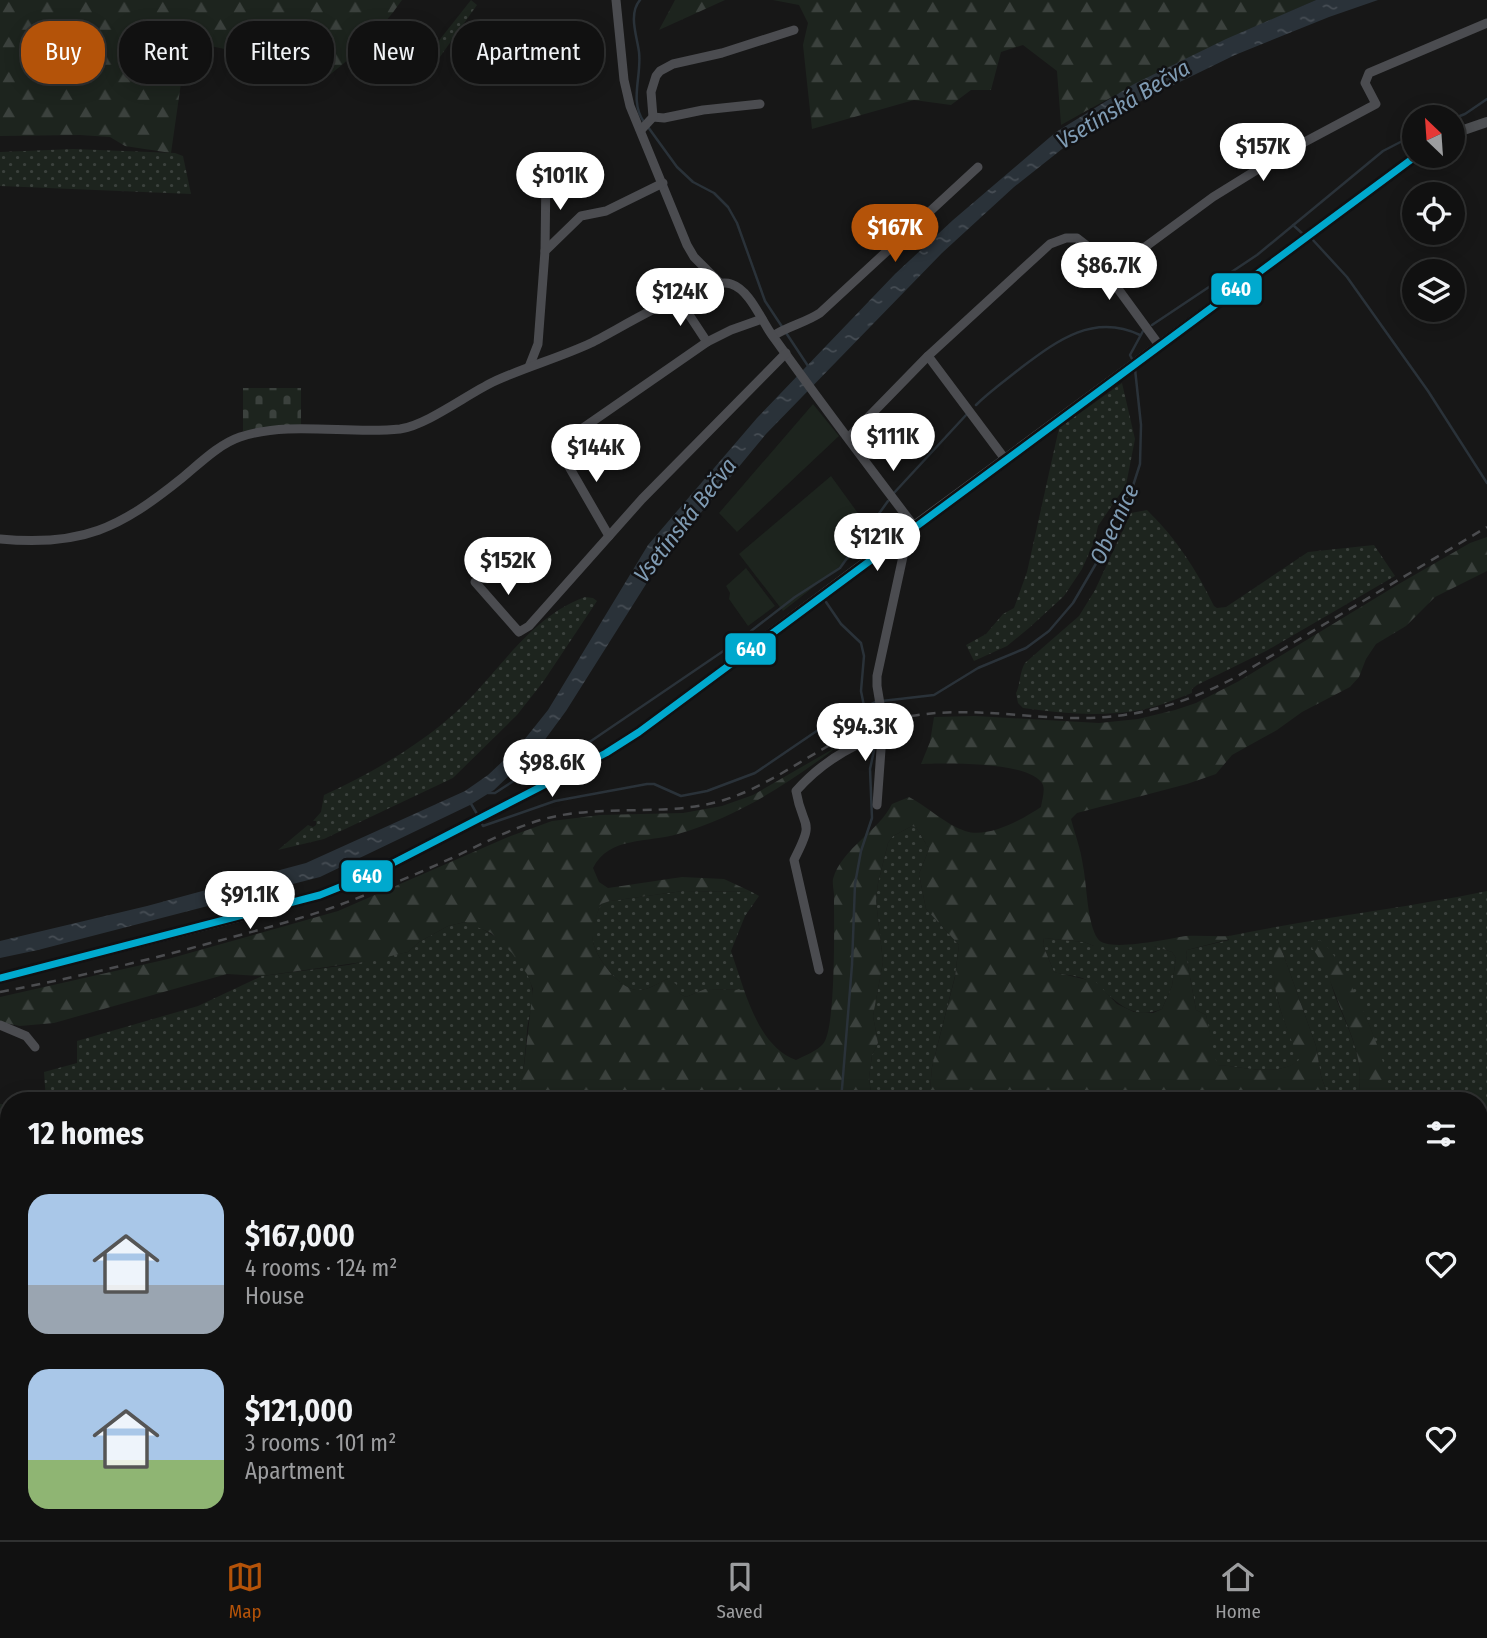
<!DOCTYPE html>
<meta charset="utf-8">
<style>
body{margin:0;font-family:"Fira Sans Condensed",sans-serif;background:#1e1f1f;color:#f1f3f6;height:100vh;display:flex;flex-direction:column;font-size:26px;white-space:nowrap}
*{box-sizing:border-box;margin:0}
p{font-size:23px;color:#9c9d9f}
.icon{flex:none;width:38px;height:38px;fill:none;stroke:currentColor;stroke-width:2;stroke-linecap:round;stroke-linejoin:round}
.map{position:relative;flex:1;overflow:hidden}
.panel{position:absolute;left:0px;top:1092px;width:1488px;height:448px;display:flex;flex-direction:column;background:#111;border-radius:28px 28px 0 0;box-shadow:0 4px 18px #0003,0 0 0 2px #303131}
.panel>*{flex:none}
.top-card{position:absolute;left:21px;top:21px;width:700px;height:63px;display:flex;gap:14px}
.needle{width:46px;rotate:335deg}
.controls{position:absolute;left:1402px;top:105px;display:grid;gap:14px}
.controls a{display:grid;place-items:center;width:63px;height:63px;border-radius:50%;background:#111;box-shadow:0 4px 18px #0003,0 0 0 2px #303131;font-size:35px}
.price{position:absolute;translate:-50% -60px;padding:0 16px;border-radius:24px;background:#fff;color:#222;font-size:23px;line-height:46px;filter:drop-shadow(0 2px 4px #0008)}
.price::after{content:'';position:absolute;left:50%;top:42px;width:21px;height:16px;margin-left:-10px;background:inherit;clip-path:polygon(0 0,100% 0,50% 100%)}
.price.on{background:#b45309;color:#fff}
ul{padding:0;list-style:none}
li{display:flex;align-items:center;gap:21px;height:175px;padding:0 28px}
li span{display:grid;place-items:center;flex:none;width:196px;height:140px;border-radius:21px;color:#555}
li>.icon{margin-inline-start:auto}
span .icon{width:84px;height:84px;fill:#fffc;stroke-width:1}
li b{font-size:30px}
h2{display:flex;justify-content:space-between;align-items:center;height:84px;padding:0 28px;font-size:30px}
.pill{padding:0 24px;border-radius:28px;background:#111;box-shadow:0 4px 18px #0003,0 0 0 2px #303131;font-size:24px;line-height:63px}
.pill.on{background:#b45309;color:#fff}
.menu{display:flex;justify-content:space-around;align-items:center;height:98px;border-top:2px solid #303131;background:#111;font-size:19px;color:#9c9d9f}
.menu a{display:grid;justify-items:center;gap:4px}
.menu .on{color:#b45309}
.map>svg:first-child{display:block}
.grass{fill:url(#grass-dots)}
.forest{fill:url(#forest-firs);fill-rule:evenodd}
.cemetery{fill:url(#cemetery-stones)}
.pitch{fill:#1d241e}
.water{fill:url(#water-ripples)}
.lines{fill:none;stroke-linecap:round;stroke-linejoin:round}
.stream{stroke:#2a3239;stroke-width:2.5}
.minor{stroke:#4b4c50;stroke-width:9}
.major{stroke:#4d4f52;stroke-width:10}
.rail{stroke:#4b4c4f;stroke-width:2.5;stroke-dasharray:9 7;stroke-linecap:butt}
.bus-1-casing{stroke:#111113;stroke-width:12}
.bus-1{stroke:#00a9ce;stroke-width:7}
.labels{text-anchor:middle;stroke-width:5;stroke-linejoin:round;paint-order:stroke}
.water-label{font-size:23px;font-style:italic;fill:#7f9bb3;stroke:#111113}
.line-badge{stroke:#111113;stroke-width:2.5}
.badge-label{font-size:19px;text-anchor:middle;font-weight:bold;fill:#fff}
</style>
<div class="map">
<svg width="1487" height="1540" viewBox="0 0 1487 1540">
<defs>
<pattern id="grass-dots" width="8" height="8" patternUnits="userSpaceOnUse" patternTransform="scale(1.75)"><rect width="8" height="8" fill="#1d241e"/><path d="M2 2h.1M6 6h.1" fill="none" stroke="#3b413d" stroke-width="1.8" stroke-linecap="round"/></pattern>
<pattern id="forest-firs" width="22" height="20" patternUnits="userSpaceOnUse" patternTransform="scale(1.75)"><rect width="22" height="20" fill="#1d241e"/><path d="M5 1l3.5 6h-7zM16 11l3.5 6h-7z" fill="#3b413d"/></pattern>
<pattern id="cemetery-stones" width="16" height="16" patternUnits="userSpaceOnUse" patternTransform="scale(1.75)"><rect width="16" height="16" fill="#1d241e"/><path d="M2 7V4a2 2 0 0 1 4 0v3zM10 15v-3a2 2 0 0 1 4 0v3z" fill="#3b413d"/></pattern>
<pattern id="water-ripples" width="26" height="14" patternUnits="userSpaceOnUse" patternTransform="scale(1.75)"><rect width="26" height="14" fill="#2a3239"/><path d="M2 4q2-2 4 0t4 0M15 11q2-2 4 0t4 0" fill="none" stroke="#464d54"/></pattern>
</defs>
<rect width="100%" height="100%" fill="#171717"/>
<g class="grass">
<path d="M471 0 477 5 437 61 430 65 426 57Z"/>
<path d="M73 149 175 153 183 156 191 194 0 186V152Z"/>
<path d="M1122 383 1135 439 1126 485 1098 526 1095 540 1082 569 1064 596 1029 628 1007 646 974 661 966 645 986 634 1003 614 1014 608 1027 572 1059 428Z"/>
<path d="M1147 510C1176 538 1196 569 1214 606L1217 608 1226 607 1308 552 1374 545 1395 576 1266 651 1197 685 1192 689V693C1173 700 1153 709 1134 711 1096 717 1060 713 1023 708L1018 703 1016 693C1021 683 1019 673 1025 663L1079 616 1095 590 1131 513Z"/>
<path d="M585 597 593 598 597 601 543 682 517 715 453 778 324 839 278 850 308 825 313 827 316 825V821H313L321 812 324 795C370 774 417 747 455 713 497 675 529 617 585 597Z"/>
<path d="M912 826 916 827 929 849 919 874 926 909 959 945 955 976 932 1067 929 1101H872L869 1078 872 1055 878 1043 873 1016 883 962 876 901 878 883 888 843 893 836Z"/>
<path d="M683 891 752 892 759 896 745 916 731 951 744 990 705 989 686 997 680 994 667 979C657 984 647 991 636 990 618 987 597 959 593 942 591 931 596 914 601 904L610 901Z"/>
<path d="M1487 891V1167L1479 1156V1101H1377L1387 1092C1383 1044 1358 999 1334 958L1322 960C1328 971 1331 983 1335 996 1349 1032 1367 1061 1357 1101H1330L1321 1076 1316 1046 1280 945C1278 952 1274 960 1274 967 1272 998 1289 1032 1300 1060 1277 1078 1243 1066 1216 1065L1206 1015 1196 1010 1186 955 1187 950 1229 940V936C1315 918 1401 909 1487 891Z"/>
<path d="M465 922C494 930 526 958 532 988 535 1002 528 1017 527 1031 525 1055 524 1079 515 1101H46L44 1072 77 1063V1041L198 1006 262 976 348 965 408 952 419 942 448 926Z"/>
<path d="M1044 938 1084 942 1094 946H1154L1172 952 1176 958 1172 986 1162 1009C1122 1024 1113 989 1082 978 1074 975 1063 975 1054 972L1043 945Z"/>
<path d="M0 1104H9V1174L0 1175Z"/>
<path d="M9 1177V1294L0 1284V1178Z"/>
<path d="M100 1531H234L232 1537 237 1539 259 1531H433L435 1540H102Z"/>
</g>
<g class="forest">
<path d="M0 0H402C379 33 350 61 317 84L244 53 191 42 186 48 171 153 125 146 110 137 80 135 0 136Z"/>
<path d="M675 0H725L659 30Z"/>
<path d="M773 0H1316C1229 38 1144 78 1061 125L1057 71 1023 45 1001 52 991 90H971L951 105 914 100 812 129 803 45 808 23 799 5Z"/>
<path d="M1487 537V571L1435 597 1406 626 1376 644 1366 659 1359 677 1350 687 1302 712 1277 730 1232 755 1216 774 1187 784 1077 813 1071 819C1075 834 1081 850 1083 866 1087 885 1087 924 1098 939 1107 953 1171 938 1186 936 1200 935 1215 937 1229 936L1230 939 1187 950 1186 955 1196 1010 1206 1015 1217 1065C1243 1066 1277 1078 1299 1060 1287 1028 1264 979 1277 944L1280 945 1316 1046 1321 1076 1330 1101H929L932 1067 955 977 959 945 926 909 919 874 929 849 916 827 912 826 893 836 888 843 878 883 876 901 883 962 873 1016 878 1043 872 1055 869 1078 872 1101H515L524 1066 533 989 527 974 512 953 491 933 465 922 448 926 419 942 408 952 370 961 262 976 227 974 54 1023 20 1026 0 1022V997L168 959 338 911 508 837 552 821 600 815 683 813 722 806 753 795 838 746C788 784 739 816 678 834 648 843 609 836 593 868L599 882 608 888 682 877 724 879 752 892 683 891 610 901 601 904C596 914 592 931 593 942 597 959 618 987 636 990 647 991 657 984 667 979L676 984 680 994 686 997 705 989 744 990C753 1015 767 1050 796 1060 804 1056 817 1051 823 1044 836 1030 834 924 834 901 835 894 832 886 833 879 842 848 878 832 892 804L909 797C928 807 945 824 965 831 988 839 1023 819 1041 807 1042 800 1045 791 1043 785 1032 761 945 763 921 764L930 742 934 717 975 716 1099 723 1138 719 1175 710 1196 703 1239 681 1397 585 1470 543ZM1044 938 1084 942 1094 946H1154L1172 952 1176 958 1172 986 1162 1009 1153 1013 1134 1012 1117 1004 1096 982 1054 972 1043 945Z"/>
<path d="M1320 940C1344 958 1375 1036 1384 1065 1387 1074 1387 1083 1388 1092L1377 1101H1357C1367 1061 1349 1032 1336 996 1328 976 1325 965 1312 948L1314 943Z"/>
<path d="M1479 1203 1487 1213V1540H1112L1114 1531H1479Z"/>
<path d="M433 1531H1001L998 1540H435Z"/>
</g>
<path class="cemetery" d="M243 388H301V426L243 431Z"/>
<g class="pitch">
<path d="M813 404 839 436 737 532 719 513Z"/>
<path d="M831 476 876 538 783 611 739 554Z"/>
<path d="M746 568 775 606 748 626 729 599 730 593 726 586Z"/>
</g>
<path class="water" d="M1316 0H1378L1329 17 1235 55 1149 97 1086 130 1014 187 942 253 766 434 660 562 566 711 541 745 494 790 470 805 320 877 38 950 0 958V941L147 906 306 863 465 791 488 775 520 745 548 710 648 545 757 418 895 274 953 220 1056 132 1134 84 1226 39Z"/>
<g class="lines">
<g class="stream">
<path d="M640 0C628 14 637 36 639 52 642 76 629 101 644 122"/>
<path d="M1452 119 1465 114 1487 99"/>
<path d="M648 127 677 167 693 182 714 193 728 207 737 223 765 301 808 366"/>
<path d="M1293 225 1303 234"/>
<path d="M1312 239 1347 277 1428 391 1487 483"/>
<path d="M1152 325 1257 255 1383 151 1414 135"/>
<path d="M1132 359 1130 355 1143 331"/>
<path d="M976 405C990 391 1006 380 1022 367 1058 340 1094 313 1140 335"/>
<path d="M893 494 967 414"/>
<path d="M826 602 841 624 861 643 864 656 861 691 864 706"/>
<path d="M751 631 795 597 840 568 888 501"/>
<path d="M882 701 934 695 978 668 1026 648 1049 631 1073 603 1101 555 1116 510 1131 492 1140 464 1141 425 1135 369"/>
<path d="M875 702 876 734"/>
<path d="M488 793H495L529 771 591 741 741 639"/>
<path d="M470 802 477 814"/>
<path d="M480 820 483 826 555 801 647 784H654L681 796 707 791 755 773 824 726 876 702"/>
<path d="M841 1101 852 965 855 884 861 851 872 818 870 769 876 741"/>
<path d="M1188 1531 1195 1540"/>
</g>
<g class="minor">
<path d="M616 0 624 80 630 106 687 245 694 257 719 282"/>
<path d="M653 117 664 118 703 110 760 104"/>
<path d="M641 130 653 117 651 92 656 76 660 71 673 64 722 53 794 30"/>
<path d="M545 251 546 172"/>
<path d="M1107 275 1213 197 1284 153 1376 104 1365 83 1369 73 1487 23"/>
<path d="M678 298 707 342"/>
<path d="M773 336C788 326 805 323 820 313L978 167"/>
<path d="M928 356 1005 459"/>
<path d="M529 367 538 344 545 251 581 216 606 211 663 183"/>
<path d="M849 437 928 356 1050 244 1066 238H1077L1086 245 1159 345"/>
<path d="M609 536 557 446 707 342 731 330 762 319"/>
<path d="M0 539C82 547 120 528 182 478 199 464 219 444 240 437 291 420 349 435 400 429 427 425 466 395 493 382 525 367 559 358 591 343 618 330 705 275 731 284 750 290 761 320 772 335 818 399 866 463 914 526"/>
<path d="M475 582 519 632 529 626 642 499 786 353"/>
<path d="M877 805 883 722 877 686V676L907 538V531"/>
<path d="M819 970 794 860C816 817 803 831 796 791 820 764 848 746 882 735"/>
<path d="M0 1025 26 1036 35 1047"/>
</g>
<g class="major">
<path d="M1452 134 1487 122"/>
<path d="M0 978 270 909 320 895 370 875 606 753 639 732 914 526 1416 156"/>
</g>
<g class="rail">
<path d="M0 992C68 979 136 963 203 945 247 933 291 922 334 907 374 892 415 875 454 857 484 843 512 828 544 819 603 803 665 818 724 800 782 782 828 736 887 721 959 703 1011 718 1081 718 1138 718 1187 703 1236 677L1487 527"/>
<path d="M0 1344 9 1356"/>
<path d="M75 1531 77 1540"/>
</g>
<g class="bus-1-casing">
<path id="bus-1" d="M0 978 320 895 370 875 606 753 639 732 1416 156"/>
</g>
<use href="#bus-1" class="bus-1"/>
</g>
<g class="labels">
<g class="water-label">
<text transform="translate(1123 104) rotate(-31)" y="8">Vsetínská Bečva</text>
<text transform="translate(685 520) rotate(-52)" y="8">Vsetínská Bečva</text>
<text transform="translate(1114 524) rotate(-65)" y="8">Obecnice</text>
</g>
</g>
<g class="line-badge">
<rect x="1210" y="272" width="53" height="34" rx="7" fill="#00a9ce"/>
<rect x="724" y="632" width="53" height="34" rx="7" fill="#00a9ce"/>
<rect x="340" y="859" width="54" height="34" rx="7" fill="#00a9ce"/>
</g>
<g class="badge-label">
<text x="1236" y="296">640</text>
<text x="751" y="656">640</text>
<text x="367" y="883">640</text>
</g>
</svg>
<div class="controls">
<a><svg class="needle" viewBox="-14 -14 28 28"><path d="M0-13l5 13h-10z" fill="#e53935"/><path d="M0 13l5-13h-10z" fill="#9c9d9f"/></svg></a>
<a><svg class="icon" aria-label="locate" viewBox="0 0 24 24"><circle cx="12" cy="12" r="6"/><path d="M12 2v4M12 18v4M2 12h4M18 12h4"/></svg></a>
<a><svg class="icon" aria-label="layers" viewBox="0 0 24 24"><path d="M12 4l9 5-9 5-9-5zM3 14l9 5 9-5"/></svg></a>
</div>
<b class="price" style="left:1263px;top:183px">$157K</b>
<b class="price" style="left:560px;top:212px">$101K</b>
<b class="price on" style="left:895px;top:264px">$167K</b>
<b class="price" style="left:1109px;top:302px">$86.7K</b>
<b class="price" style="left:680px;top:328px">$124K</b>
<b class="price" style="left:893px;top:473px">$111K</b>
<b class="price" style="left:596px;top:484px">$144K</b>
<b class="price" style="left:877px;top:573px">$121K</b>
<b class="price" style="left:508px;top:597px">$152K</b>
<b class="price" style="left:865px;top:763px">$94.3K</b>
<b class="price" style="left:552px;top:799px">$98.6K</b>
<b class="price" style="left:250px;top:931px">$91.1K</b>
<div class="top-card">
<a class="pill on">Buy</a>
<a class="pill">Rent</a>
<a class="pill">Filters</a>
<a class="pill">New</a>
<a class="pill">Apartment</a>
</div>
<section class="panel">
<h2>12 homes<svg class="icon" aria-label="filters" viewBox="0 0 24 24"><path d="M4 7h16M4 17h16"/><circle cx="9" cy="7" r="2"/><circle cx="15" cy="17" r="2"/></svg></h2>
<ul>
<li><span style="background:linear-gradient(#a9c7e8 65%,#9aa5b1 0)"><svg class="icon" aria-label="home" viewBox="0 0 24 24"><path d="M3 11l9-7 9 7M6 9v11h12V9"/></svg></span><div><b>$167,000</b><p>4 rooms · 124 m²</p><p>House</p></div><svg class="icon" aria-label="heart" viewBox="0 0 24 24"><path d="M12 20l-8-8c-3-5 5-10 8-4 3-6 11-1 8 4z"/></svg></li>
<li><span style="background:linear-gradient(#a9c7e8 65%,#8fb573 0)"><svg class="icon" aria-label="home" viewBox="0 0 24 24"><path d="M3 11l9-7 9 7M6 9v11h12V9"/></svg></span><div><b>$121,000</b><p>3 rooms · 101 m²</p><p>Apartment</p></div><svg class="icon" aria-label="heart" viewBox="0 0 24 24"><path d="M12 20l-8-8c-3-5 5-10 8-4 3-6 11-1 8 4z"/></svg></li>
</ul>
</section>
</div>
<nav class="menu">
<a class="on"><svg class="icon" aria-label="map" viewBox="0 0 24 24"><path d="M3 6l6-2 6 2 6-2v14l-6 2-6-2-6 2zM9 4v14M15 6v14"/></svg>Map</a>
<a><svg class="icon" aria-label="saved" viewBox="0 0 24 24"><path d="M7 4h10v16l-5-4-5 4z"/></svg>Saved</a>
<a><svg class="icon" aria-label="home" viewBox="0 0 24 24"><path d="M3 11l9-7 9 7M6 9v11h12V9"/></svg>Home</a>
</nav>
